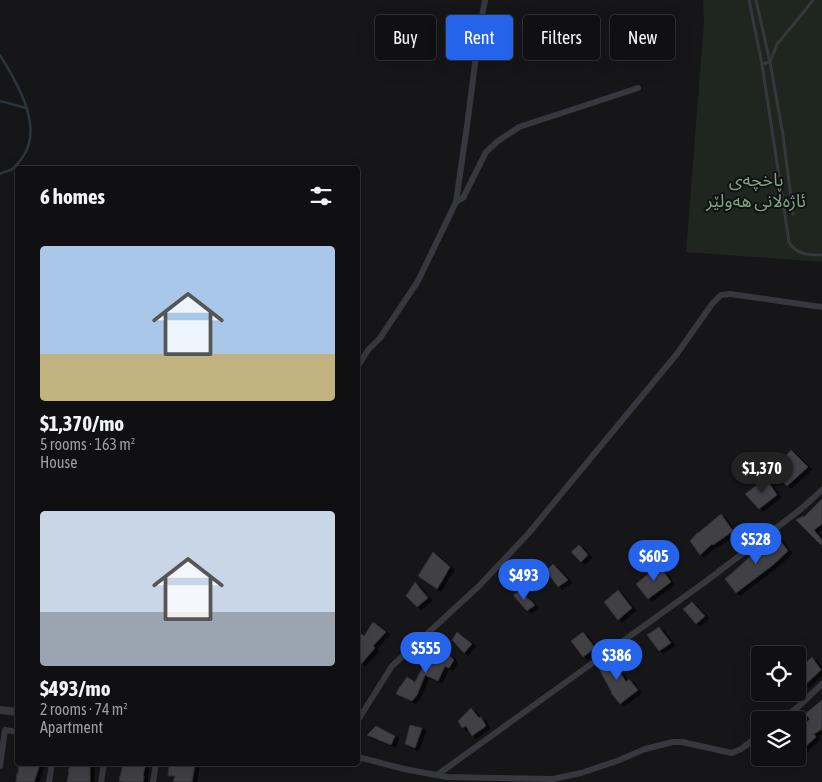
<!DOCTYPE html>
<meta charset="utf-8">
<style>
body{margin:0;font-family:"Asap Condensed","Noto Sans Arabic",sans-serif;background:#19191b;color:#f1f3f6;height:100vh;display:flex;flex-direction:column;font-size:19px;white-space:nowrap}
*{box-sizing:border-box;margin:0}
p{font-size:16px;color:#9c9d9f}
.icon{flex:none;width:28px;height:28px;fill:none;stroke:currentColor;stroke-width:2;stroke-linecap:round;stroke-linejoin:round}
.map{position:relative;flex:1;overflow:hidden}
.sheet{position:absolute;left:15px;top:166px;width:345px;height:600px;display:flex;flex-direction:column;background:#101012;border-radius:5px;box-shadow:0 5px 20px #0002,0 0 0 1px #303032}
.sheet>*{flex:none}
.hud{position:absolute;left:375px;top:15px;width:371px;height:45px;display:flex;gap:10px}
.tools{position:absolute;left:751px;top:646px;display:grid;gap:10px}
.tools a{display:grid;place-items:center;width:55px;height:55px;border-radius:5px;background:#101012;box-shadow:0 5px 20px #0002,0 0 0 1px #303032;font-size:25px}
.price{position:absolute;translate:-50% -42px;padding:0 11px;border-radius:18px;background:#2563eb;color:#fff;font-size:16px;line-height:32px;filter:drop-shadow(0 1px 2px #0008)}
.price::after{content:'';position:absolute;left:50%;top:30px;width:15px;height:11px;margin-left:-8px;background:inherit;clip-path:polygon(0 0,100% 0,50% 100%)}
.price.active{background:#222;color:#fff}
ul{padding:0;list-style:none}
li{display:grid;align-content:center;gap:10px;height:265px;padding:0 25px}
li span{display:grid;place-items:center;height:155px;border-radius:5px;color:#555}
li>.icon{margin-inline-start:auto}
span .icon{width:90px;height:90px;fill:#fffc;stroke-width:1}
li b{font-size:21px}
h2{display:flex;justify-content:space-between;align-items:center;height:60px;padding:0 25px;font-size:21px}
.pill{padding:0 18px;border-radius:5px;background:#101012;box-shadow:0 5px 20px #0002,0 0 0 1px #303032;font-size:18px;line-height:45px}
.pill.active{background:#2563eb;color:#fff}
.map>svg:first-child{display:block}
.green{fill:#1e261f}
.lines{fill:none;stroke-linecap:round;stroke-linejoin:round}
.stream{stroke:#2c353c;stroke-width:2.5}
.building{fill:#404145;stroke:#303034;filter:url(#shadow)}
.service{stroke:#37383d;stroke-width:3}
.minor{stroke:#37383d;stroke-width:6}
.tertiary{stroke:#37383d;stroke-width:8}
.labels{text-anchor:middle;stroke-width:4;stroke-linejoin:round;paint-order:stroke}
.park-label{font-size:18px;fill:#7fa381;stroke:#111113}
</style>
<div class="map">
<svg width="822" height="782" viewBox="0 0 822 782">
<defs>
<filter id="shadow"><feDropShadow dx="4" dy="2.5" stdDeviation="0" flood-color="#0009"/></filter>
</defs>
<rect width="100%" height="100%" fill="#161618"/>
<path class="green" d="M703 0H822V262L686 252 704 22Z"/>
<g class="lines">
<g class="stream">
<path d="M0 55C16 81 43 125 24 155 21 160 16 166 11 170 8 171 3 172 0 174"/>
<path d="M0 101 26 108"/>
</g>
</g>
<g class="building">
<path d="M791 450 808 467 787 486 773 470Z"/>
<path d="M766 478 777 495 759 509 745 494Z"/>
<path d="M822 499V524L814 530 822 540 821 545 796 520 803 516 804 517Z"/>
<path d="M721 514 733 531 713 545 712 544 700 555 690 541 698 532V533Z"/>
<path d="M777 536 788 551 773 565 736 593 725 579 760 548 763 553Z"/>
<path d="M579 545 588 555 581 562 571 552Z"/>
<path d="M433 552 450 567 442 581 437 589 418 576Z"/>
<path d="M553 564 568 580 558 587 546 571Z"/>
<path d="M659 565 671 582 648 599 636 584Z"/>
<path d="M415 582 428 598 417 607 406 596Z"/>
<path d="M618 590 632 608 618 620 604 602Z"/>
<path d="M520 591 535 605 527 611 513 595Z"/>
<path d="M692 602 705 616 696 624 683 609Z"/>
<path d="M373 622 386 632 373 646 375 648 361 664 358 659V639L362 634 364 636Z"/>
<path d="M659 627 671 643 659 651 647 635Z"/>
<path d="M457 632 472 644 464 653 452 640Z"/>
<path d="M583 632 595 648 583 657 571 641Z"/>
<path d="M440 646 454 660 449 668 445 666 438 681 425 675 417 695 412 701 396 694 400 686V687L407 677 415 682 428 657 433 660Z"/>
<path d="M611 657 626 682 629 679 638 690 620 704 611 693H612L598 667Z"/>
<path d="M812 657 821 670 805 685 798 678V671Z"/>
<path d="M822 700V729L814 734 816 737 805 747V748L798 757V744L802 739 798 734V730L810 719 805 714Z"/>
<path d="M471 708 479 718 481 717 486 726 472 736 466 726 462 728 458 721Z"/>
<path d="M410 725 422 728 415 748 405 744Z"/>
<path d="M376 726 395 736 391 745 367 735Z"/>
<path d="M19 764H40L34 782H16L17 773 18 774Z"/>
<path d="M71 764H90V782H67L69 772 68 771Z"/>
<path d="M123 764H134L145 766 143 776H144L143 782H125L119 781Z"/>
<path d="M169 764H195L192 782H173L175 776H168Z"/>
</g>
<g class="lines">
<g class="service">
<path d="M749 0 762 64 789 242C796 255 809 255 822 255"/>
<path d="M756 0 770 62 783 135 793 214"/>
<path d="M762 64 770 62 777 44 803 13 813 0"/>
</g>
<g class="minor">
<path d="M456 202 463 198 486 152 498 141 519 127 638 88"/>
<path d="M358 366 368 350 380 338 418 281 456 202 467 126 479 33 485 0"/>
<path d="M358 720 392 666 479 586 528 534 676 355 712 304 721 295 730 294 822 307"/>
<path d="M780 720 798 707 822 684"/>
<path d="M358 757 404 769 447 777 553 779 581 773 617 761 645 749 673 742H682L732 753 741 749 760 735"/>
<path d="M0 766 5 730 18 732"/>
<path d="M437 775 705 582 801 509 822 490"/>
<path d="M49 782 52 764"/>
<path d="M101 782 104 764"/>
<path d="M153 782 156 764"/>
</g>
<path class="tertiary" d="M0 710 18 712"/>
</g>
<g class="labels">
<g class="park-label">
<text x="756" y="186">باخچەی<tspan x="756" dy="21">ئاژەڵانی هەولێر</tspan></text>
</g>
</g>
</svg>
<div class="tools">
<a><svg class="icon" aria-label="locate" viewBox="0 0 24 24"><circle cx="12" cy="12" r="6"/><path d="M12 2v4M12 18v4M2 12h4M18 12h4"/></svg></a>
<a><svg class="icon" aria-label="layers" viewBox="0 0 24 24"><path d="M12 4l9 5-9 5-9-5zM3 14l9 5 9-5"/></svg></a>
</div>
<b class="price active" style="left:762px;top:494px">$1,370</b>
<b class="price" style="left:756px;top:565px">$528</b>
<b class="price" style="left:654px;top:582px">$605</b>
<b class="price" style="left:524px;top:601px">$493</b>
<b class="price" style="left:426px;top:674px">$555</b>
<b class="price" style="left:617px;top:681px">$386</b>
<div class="hud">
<a class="pill">Buy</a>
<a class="pill active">Rent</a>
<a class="pill">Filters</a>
<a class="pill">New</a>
</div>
<section class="sheet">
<h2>6 homes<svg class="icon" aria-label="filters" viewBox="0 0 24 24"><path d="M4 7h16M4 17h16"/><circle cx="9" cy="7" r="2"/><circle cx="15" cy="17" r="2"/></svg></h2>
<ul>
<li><span style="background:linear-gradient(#a9c7e8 70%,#c2b280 0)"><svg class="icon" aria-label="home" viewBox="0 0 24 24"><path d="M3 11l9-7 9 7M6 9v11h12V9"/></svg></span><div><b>$1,370/mo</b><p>5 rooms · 163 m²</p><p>House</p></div></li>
<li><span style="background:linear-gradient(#c9d6e8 65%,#9aa5b1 0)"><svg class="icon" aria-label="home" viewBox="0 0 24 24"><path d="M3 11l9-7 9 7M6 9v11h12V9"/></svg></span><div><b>$493/mo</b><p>2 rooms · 74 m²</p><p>Apartment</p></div></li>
</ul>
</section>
</div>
